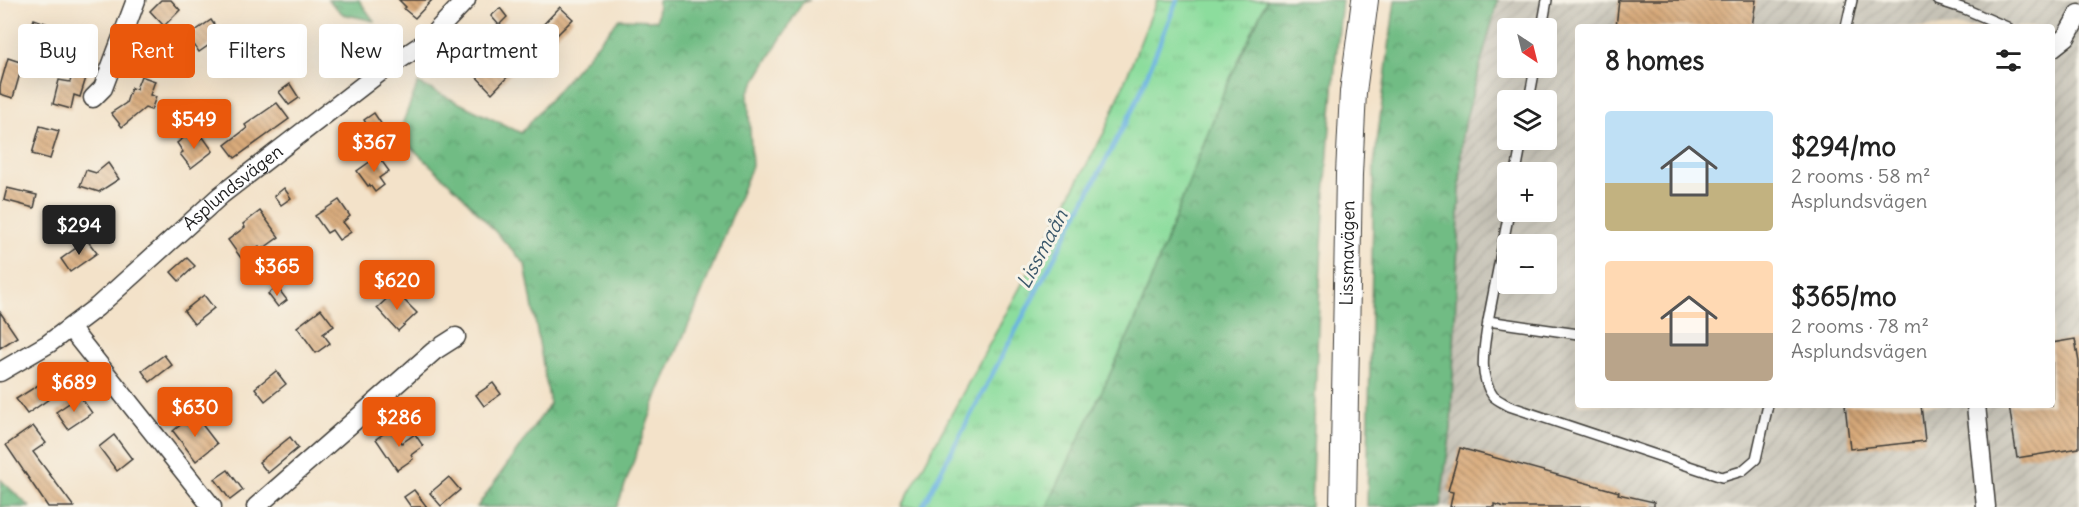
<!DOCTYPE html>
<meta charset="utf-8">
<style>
body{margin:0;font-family:Delius,sans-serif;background:#f6f6f6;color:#222;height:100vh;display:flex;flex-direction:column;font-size:22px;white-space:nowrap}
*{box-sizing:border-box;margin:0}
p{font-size:20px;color:#767676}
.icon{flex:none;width:33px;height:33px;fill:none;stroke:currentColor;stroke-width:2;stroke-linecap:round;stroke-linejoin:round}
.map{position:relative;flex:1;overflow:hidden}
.side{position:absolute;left:1575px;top:24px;width:480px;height:384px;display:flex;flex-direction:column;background:#fff;border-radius:6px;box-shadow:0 6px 24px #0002}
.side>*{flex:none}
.guide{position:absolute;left:18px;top:24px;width:570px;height:54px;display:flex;gap:12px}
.needle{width:39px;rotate:145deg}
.fabs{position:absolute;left:1497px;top:18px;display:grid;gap:12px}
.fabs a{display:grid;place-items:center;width:60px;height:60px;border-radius:6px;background:#fff;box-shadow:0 6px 24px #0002;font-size:30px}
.price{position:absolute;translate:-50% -51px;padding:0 14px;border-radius:6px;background:#ea580c;color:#fff;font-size:20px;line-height:39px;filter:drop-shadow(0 2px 3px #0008)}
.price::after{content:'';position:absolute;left:50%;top:36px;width:18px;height:14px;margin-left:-9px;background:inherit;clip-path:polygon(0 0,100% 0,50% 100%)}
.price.current{background:#222;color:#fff}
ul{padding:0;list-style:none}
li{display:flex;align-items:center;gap:18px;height:150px;padding:0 30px}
li span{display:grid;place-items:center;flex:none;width:168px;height:120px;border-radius:6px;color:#555}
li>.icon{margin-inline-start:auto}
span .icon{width:72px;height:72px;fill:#fffc;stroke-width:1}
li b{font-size:26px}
h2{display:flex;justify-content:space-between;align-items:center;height:72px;padding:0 30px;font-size:26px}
.chip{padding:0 21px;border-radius:6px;background:#fff;box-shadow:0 6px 24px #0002;font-size:21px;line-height:54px}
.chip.current{background:#ea580c;color:#fff}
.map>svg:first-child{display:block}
.industrial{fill:url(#industrial-furrows);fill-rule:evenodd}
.grass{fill:url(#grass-tufts);stroke:#547c5c;stroke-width:1.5}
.forest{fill:url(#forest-crowns);stroke:#466c50;stroke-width:1.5}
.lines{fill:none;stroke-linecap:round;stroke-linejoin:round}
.stream{stroke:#6ab3e2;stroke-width:4.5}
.building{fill:url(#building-back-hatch)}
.lane-casing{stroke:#3c3a36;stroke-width:12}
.street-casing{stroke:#3c3a36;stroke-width:21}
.secondary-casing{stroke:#3c3a36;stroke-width:28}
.lane{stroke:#fff;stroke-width:9}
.street{stroke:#fff;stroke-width:18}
.secondary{stroke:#fff;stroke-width:26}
.labels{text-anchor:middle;stroke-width:6;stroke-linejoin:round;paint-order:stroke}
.street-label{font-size:18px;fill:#1c1c1c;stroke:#f7f3e8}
.water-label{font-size:20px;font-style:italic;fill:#3b586b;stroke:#f7f3e8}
</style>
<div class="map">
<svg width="2079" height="507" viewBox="0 0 2079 507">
<defs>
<pattern id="industrial-furrows" width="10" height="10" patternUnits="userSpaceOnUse" patternTransform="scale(1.5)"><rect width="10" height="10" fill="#c8c4b8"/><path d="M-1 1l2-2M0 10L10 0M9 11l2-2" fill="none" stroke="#aba89e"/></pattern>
<pattern id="grass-tufts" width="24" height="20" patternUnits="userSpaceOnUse" patternTransform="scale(1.5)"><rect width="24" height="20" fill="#8cdd9d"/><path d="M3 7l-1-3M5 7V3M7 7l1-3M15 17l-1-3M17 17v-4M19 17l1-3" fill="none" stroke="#78bd87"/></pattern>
<pattern id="forest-crowns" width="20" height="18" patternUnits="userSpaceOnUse" patternTransform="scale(1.5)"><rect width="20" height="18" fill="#71bc84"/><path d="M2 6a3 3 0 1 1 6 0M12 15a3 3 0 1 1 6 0" fill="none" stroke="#5c986b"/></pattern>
<pattern id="building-back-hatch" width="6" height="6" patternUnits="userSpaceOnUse" patternTransform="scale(1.5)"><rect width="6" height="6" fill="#d9ab7b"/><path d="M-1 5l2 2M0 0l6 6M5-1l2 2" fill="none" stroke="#af8a64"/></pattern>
</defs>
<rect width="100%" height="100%" fill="#f7f3e8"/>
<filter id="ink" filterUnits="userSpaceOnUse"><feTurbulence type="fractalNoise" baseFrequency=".0167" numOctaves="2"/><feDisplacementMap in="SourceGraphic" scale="12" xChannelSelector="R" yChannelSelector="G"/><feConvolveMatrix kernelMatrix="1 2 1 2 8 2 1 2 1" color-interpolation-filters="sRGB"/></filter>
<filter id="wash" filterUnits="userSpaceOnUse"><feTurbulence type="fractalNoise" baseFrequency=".008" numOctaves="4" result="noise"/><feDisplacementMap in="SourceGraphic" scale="24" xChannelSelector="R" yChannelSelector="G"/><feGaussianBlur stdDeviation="1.35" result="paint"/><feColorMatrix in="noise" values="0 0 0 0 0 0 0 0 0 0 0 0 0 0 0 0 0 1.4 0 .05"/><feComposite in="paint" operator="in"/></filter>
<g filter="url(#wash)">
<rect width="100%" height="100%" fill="#f3e2c9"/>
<path class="industrial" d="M1498 0H2079V507H1440L1451 429 1462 133ZM1578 27H2052V405H1578ZM1508 28H1546V68H1508ZM1508 100H1546V140H1508ZM1508 172H1546V212H1508ZM1508 244H1546V284H1508Z"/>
<path class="grass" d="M1157 0H1267L1223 94 1136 319 1047 507H901L1105 131Z"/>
<g class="forest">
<path d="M328 0H359L374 21 343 14Z"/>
<path d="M658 0H810L802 3 748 93 752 166 695 310 658 394 617 507H477L550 404 525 264 459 192 398 135 418 83 521 133 619 19 657 20Z"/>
<path d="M1267 0H1342C1323 168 1317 338 1311 507H1047L1136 319 1223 94Z"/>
<path d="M1395 0H1498L1462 133 1451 429 1440 507H1367L1374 166Z"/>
<path d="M1 480 30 507H0Z"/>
</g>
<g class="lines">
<path class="stream" d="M922 507 1135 105 1177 0"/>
</g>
<g id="blocks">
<g class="building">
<path d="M161 0H171L180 10 164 26 150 11Z"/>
<path d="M399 0H432L415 18 404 9 406 7Z"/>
<path d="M1619 0H1756L1752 27H1616Z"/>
<path d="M560 7 573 19 548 44 536 32Z"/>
<path d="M500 8 507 17 499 25 491 16Z"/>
<path d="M34 19 51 25 45 44 27 39Z"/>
<path d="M211 20 222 36 199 52 188 36Z"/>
<path d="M81 42 96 46 80 97 74 95 71 109 53 104 59 80 70 82Z"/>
<path d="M501 54 516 68 492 93 468 68 479 56 489 66Z"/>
<path d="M8 58 23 63 13 98 0 94V86Z"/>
<path d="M141 76 155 81 150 95 156 97 151 110 145 108 122 127 111 113 126 103 131 88 136 89Z"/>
<path d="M290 84 299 98 289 105 279 92Z"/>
<path d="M277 103 289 119 235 158 225 145 247 128 245 125Z"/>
<path d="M374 113 382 125 371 132 364 120Z"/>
<path d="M40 126 59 131 50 159 32 154Z"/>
<path d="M190 133 196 142 203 137 213 151 191 168 180 154 183 152 177 143Z"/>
<path d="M378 156 389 171 379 178 384 185 375 192 370 185 368 186 357 171Z"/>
<path d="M108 163 119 179 99 192 80 186 86 170 96 173Z"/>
<path d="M7 188 37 195 34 208 4 200Z"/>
<path d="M284 188 291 198 281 205 274 196Z"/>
<path d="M339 200 350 216 343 222 351 232 339 240 332 230 327 233 315 216Z"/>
<path d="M260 211 279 237 261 250 259 246 241 258 228 240 245 227 243 224Z"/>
<path d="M87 240 97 253 70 272 61 259Z"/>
<path d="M187 258 195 266 179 281 171 272Z"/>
<path d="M277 287 287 300 278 307 268 294Z"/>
<path d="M395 291 417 313 398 331 377 308Z"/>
<path d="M204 295 214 308 194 324 184 311Z"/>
<path d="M321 309 334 326 323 334 330 343 316 353 297 327Z"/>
<path d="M0 312 17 337 0 348Z"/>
<path d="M2075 339 2079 362V448L2017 458 2009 405H2052V343Z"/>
<path d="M164 355 172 365 150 382 142 371Z"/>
<path d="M276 371 286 384 265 401 255 388Z"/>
<path d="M43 382 52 397 27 414 16 399Z"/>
<path d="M493 383 501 394 484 406 476 395Z"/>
<path d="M80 396 92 413 68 429 56 412Z"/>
<path d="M1845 405H1921L1925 441 1850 449Z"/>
<path d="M194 414 217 444 196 461 173 431Z"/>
<path d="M33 426 46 443 33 452 74 507H48L6 445Z"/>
<path d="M392 428 402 443 415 434 423 446 411 455 413 459 397 470 376 439Z"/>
<path d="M114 435 132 459 117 471 99 447Z"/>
<path d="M290 437 298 448 268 473 259 462Z"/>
<path d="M1460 448 1619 492 1618 494 1654 502V507H1505L1494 504V507H1450L1453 492 1448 491Z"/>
<path d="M228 470 243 490 230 500 215 479Z"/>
<path d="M449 477 460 490 441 506 430 493Z"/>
<path d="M414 490 427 507H411L404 497Z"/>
</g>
</g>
</g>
<g filter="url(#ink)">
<use href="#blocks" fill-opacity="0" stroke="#3c3a36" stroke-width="1.5"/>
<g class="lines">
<g class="lane-casing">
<g id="lane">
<path d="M1937 0 1965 9 2007 27"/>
<path d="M1846 27 1852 0"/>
<path d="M1542 28 1547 0"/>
<path d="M1529 100 1535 68"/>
<path d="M1516 172 1522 140"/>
<path d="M1509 212 1488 321 1578 334"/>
<path d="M1488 321C1485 345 1477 374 1493 396 1497 400 1504 403 1509 406L1722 477 1742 471 1756 459 1768 405"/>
</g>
</g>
<g class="street-casing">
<g id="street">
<path d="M2052 48 2066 37 2079 14"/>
<path d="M93 98 103 88 136 0"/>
<path d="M70 328 212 507"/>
<path id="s1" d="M0 372 48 344 97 307 221 195 379 73 426 42 466 0"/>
<path d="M1976 405 1986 507"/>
<path d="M256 507 434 351 456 337"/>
</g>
</g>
<g class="secondary-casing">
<g id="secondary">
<path id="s2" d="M1343 507 1349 174 1353 92 1365 0"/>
</g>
</g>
<use href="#lane" class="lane"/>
<use href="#street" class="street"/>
<use href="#secondary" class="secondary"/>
</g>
</g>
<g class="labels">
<g class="street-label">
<text dy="6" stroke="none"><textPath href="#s1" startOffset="298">Asplundsvägen</textPath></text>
<text dy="6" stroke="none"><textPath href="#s2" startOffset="254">Lissmavägen</textPath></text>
</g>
<g class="water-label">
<text transform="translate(1042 249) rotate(-62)" y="7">Lissmaån</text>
</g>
</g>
</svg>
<div class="fabs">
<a><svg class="needle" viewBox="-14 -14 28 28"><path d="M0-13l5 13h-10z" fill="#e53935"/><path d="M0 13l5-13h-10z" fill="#767676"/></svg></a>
<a><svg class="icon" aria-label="layers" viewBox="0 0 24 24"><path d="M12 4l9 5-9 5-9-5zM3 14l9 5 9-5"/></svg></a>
<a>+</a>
<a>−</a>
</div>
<b class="price" style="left:194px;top:150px">$549</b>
<b class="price" style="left:374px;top:173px">$367</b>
<b class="price current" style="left:79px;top:256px">$294</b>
<b class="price" style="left:277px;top:297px">$365</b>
<b class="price" style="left:397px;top:311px">$620</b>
<b class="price" style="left:74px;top:413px">$689</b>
<b class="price" style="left:195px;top:438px">$630</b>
<b class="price" style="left:399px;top:448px">$286</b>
<div class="guide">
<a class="chip">Buy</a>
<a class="chip current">Rent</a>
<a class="chip">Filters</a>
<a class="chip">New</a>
<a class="chip">Apartment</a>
</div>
<section class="side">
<h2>8 homes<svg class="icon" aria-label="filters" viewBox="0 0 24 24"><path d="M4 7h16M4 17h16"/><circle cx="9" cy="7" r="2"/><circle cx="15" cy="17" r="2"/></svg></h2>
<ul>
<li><span style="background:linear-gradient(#bfe0f5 60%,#c2b280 0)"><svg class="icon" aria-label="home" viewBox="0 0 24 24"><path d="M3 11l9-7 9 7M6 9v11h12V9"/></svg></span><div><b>$294/mo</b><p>2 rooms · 58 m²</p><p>Asplundsvägen</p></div></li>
<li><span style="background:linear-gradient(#ffd9b3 60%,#b9a48a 0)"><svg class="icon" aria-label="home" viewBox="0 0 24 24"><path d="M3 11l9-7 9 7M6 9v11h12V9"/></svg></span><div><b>$365/mo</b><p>2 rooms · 78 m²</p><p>Asplundsvägen</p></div></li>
</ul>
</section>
</div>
